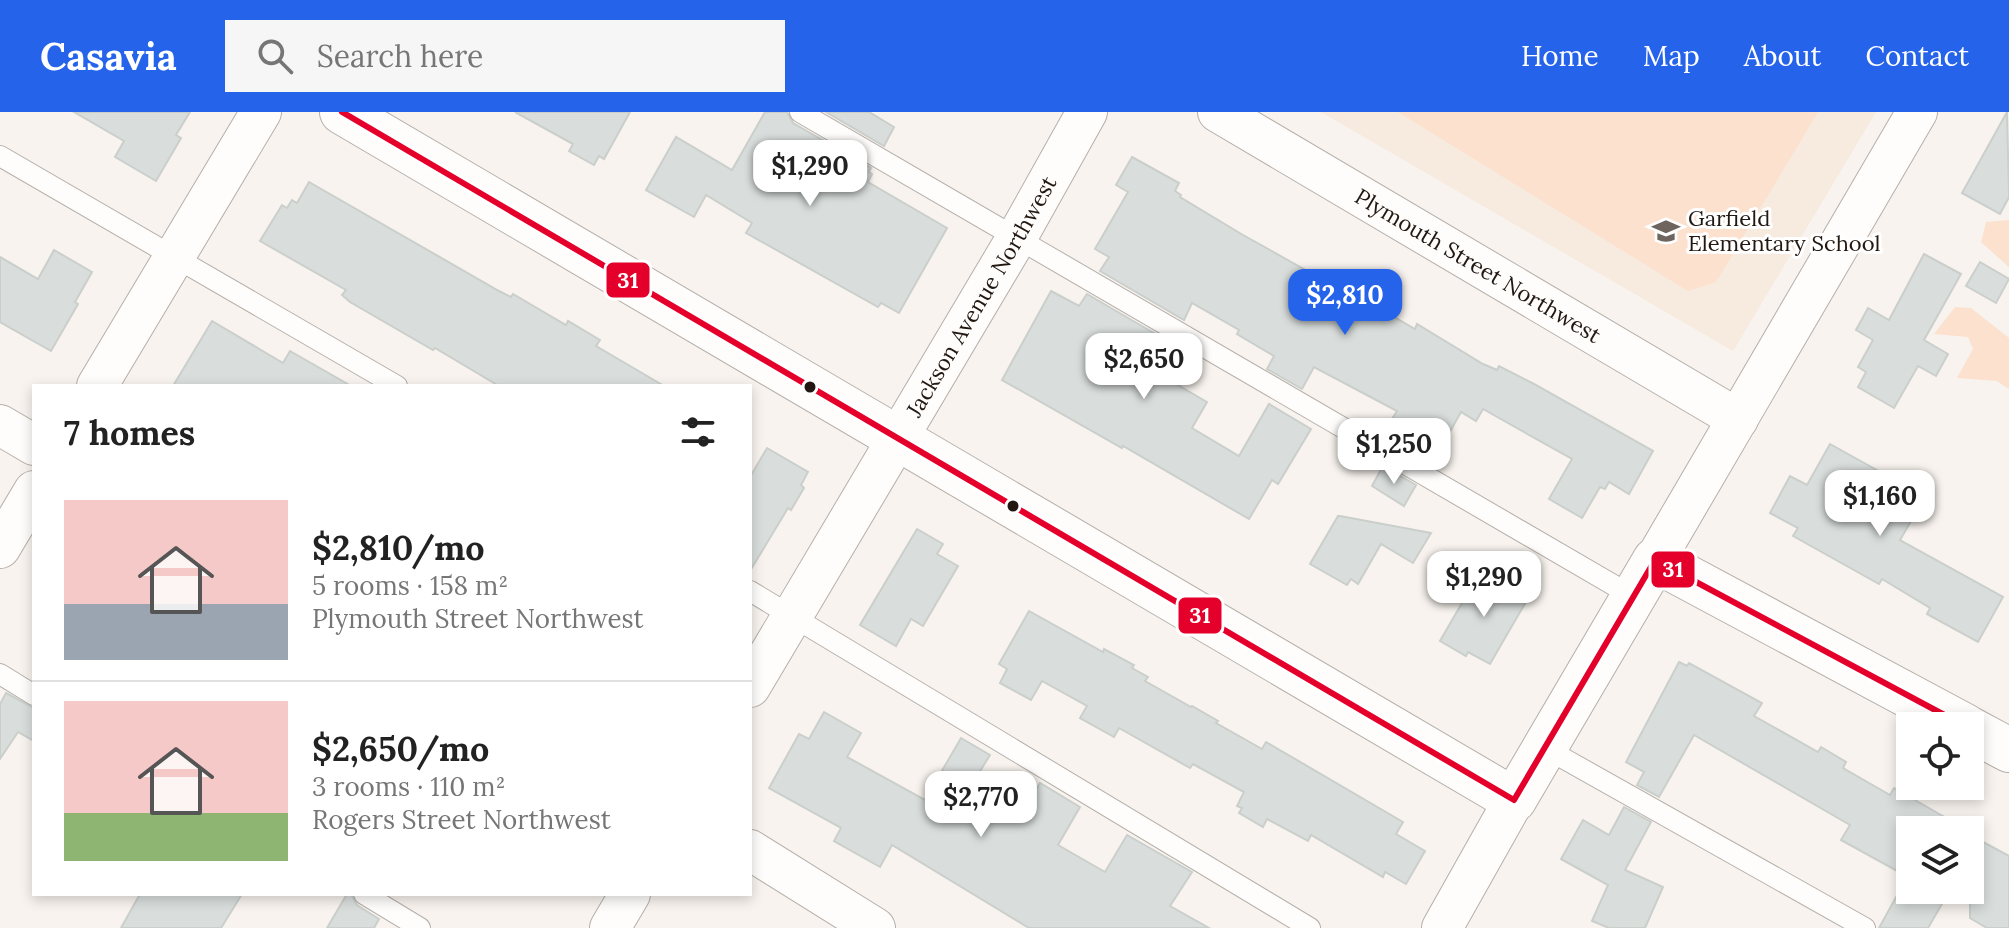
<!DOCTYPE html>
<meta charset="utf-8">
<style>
body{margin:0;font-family:Lora,serif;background:#f6f6f6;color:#222;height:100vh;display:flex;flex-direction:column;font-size:30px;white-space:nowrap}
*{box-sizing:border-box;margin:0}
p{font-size:26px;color:#767676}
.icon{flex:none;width:44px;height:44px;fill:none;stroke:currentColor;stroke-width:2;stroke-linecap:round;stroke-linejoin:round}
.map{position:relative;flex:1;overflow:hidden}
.drawer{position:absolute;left:32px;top:272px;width:720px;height:512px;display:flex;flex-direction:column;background:#fff;border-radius:0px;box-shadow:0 4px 12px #0003}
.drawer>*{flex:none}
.controls{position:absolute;left:1896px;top:600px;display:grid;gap:16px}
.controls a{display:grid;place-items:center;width:88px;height:88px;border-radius:0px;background:#fff;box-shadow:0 4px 12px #0003;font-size:40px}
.price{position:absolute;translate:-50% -68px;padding:0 18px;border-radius:16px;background:#fff;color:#222;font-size:26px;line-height:52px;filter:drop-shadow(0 2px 4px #0008)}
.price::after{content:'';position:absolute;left:50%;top:48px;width:24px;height:18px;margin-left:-12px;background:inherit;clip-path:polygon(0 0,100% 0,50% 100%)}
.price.active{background:#2563eb;color:#fff}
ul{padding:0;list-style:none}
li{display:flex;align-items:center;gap:24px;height:200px;padding:0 32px}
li+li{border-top:2px solid #e0e0e0}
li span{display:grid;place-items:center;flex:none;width:224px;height:160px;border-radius:0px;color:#555}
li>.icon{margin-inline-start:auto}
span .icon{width:96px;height:96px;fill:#fffc;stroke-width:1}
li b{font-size:34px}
h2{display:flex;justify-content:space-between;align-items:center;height:96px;padding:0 32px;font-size:34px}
header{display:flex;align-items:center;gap:48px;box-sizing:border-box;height:112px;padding:0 40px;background:#2563eb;color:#fff}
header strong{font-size:38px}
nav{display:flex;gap:44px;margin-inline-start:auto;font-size:28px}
.search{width:560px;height:72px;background:#f6f6f6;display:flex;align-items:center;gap:20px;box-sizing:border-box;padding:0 28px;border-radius:0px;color:#767676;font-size:30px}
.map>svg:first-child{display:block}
.built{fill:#f7eade}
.green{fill:#fbe1ce}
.building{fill:#d9dedc;stroke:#cacfcc;stroke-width:2}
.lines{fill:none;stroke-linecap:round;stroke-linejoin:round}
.service-casing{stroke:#b6afa9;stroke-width:22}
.minor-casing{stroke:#b6afa9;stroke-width:42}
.tertiary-casing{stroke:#b6afa9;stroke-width:46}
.service{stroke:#fefdfc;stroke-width:20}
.minor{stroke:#fefdfc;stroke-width:40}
.tertiary{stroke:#fefdfc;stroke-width:44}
.bus-1-casing{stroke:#fff;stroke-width:12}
.bus-1{stroke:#e4002b;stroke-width:6}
.bus-dot{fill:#221811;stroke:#fff;stroke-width:3}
.labels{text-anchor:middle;stroke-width:6;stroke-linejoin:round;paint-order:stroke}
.poi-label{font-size:22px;fill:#221811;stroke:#fff;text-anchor:start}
.street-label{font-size:22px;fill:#221811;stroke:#fff}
.line-badge{stroke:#fff;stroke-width:3}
.badge-label{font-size:22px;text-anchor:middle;font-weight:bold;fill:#fff}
</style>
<header>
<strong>Casavia</strong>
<div class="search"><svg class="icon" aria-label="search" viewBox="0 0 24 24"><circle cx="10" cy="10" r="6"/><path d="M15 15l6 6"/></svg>Search here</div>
<nav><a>Home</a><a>Map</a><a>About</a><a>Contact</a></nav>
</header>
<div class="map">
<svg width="2009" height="816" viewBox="0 0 2009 816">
<rect width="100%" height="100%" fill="#f8f3ee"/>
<path class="built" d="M1321 0H1876L1733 239Z"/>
<g class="green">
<path d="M1398 0H1818L1716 170 1688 179Z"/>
<path d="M2009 108V155L1981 130 1986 110Z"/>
<path d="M1955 195 1971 196 2009 226V277L1997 269 1957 266 1973 237 1968 225 1934 222Z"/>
</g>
<g class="building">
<path d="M74 0H190L176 23 181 26 156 69 115 45 124 29Z"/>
<path d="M515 0H630L604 47 599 44 594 53 569 39 573 32Z"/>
<path d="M765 0H787L793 11 871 56 869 60 872 62 868 70 947 116 899 201 881 191 878 195 746 121 752 111 706 83 694 105 646 78 676 25 732 58Z"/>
<path d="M826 0H869L894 15 884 34Z"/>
<path d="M2007 0 2009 85 2000 102 1962 81Z"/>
<path d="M1132 45 1179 71 1175 79 1181 83 1180 85 1243 123 1327 170 1331 164 1372 187 1370 191 1415 217 1417 212 1483 252 1497 258 1499 254 1534 272 1653 339 1629 382 1609 370 1605 377 1600 375 1582 406 1549 387 1572 347 1483 297 1476 309 1461 300 1437 343 1434 341 1428 350 1396 332 1402 320 1389 312 1397 299 1314 255 1302 277 1267 257 1274 244 1237 222 1239 218 1192 191 1184 208 1100 159 1109 145 1095 137 1128 80 1116 73Z"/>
<path d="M309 70 499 179 511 185 513 182 566 213 568 209 600 228 596 234 664 274H499L435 236 433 238 350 190 342 183 346 178 260 129 282 93 287 96 292 88 297 91Z"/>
<path d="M54 138 92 160 75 190 78 192 51 239 0 210V145L38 167Z"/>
<path d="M1924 142 1961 162 1924 228 1948 242 1936 264 1918 254 1894 296 1858 275 1866 260 1858 255 1873 228 1856 218 1868 196 1889 208Z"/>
<path d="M1980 150 2009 167 1996 191 1966 174Z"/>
<path d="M1051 179 1079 194 1087 182 1171 231 1159 249 1164 252 1159 262 1207 290 1192 316 1239 344 1269 292 1311 317 1278 372 1272 368 1249 407 1123 334 1122 336 1002 268Z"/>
<path d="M212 209 283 251 290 239 351 274H173Z"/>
<path d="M1830 332 1925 385 1900 428 2003 485 1978 530 1927 502 1930 496 1882 467 1879 472 1793 424 1798 416 1770 401 1790 364 1807 373Z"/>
<path d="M767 336 808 360 801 373 804 376 791 398 788 396 750 459V365Z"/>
<path d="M1383 354 1416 373 1404 394 1372 374Z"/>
<path d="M1338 404H1340L1431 421 1413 451 1381 432 1358 472 1351 467 1347 473 1310 452Z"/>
<path d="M917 417 943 432 937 442 958 454 923 514 911 507 896 534 860 513Z"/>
<path d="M1480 460 1527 488 1490 552 1468 540 1466 544 1440 529Z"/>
<path d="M1029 499 1103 540 1104 537 1134 553 1132 556 1148 565 1145 569 1191 595 1192 594 1218 609 1216 611 1262 637 1266 630 1403 710 1396 722 1425 739 1406 772 1385 760 1383 765 1311 723 1308 729 1267 707 1263 715 1239 701 1242 696 1237 694 1244 680 1193 652 1190 656 1119 616 1114 625 1080 606 1087 594 1042 569 1031 588 1000 571 1007 557 999 552Z"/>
<path d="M1679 550 1687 554 1689 551 1762 591 1754 604 1818 640 1821 635 1846 650 1843 656 1890 683 1894 676 1967 718H1910V766L1841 728 1850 713 1694 623 1659 685 1637 673 1644 660 1626 650Z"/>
<path d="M6 581 34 596V629L18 620 0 647V592Z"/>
<path d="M824 600 861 621 847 645 925 688 961 626 990 643 966 682 1014 710 1018 709 1040 671 1080 695 1058 733 1105 760 1127 723 1192 760 1170 794 1209 816H1029L892 733 880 755 834 729 841 716 769 676 799 622 809 627Z"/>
<path d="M1624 695 1651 710 1625 758 1663 775 1645 816H1609L1592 809 1608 773 1561 747 1583 708 1609 723Z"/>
<path d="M1970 723 2009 744V816H1987L1970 806Z"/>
<path d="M1900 778H1950L1928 816H1879Z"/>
<path d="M140 782H242L221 816H121Z"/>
<path d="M347 782H351L357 793 379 807 374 816H327Z"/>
</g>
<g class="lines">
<g class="service-casing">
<g id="service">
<path d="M800 0 1634 485"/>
<path d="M0 44 397 274"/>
<path d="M750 479 1310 816"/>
<path d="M0 562 34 583"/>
<path d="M1545 636 1865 816"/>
<path d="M364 782 420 816"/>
</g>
</g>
<g class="minor-casing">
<g id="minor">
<path id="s1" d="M1218 0 1738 307"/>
<path d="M97 274 261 0"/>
<path d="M0 313 34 333"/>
<path d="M0 436 34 379"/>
<path d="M1655 448 1917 0"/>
<path id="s2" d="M750 575 1016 127 1087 0"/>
<path d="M750 738 875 816"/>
<path d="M610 816 630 782"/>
<path d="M1442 816 1514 688"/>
</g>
</g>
<g class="tertiary-casing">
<g id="tertiary">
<path d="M342 0 1514 688 1655 448 1965 614"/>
<path d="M1970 617 2009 638"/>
</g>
</g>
<use href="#service" class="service"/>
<use href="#minor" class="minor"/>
<use href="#tertiary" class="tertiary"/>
<g class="bus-1-casing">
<path id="bus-1" d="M342 0 1514 688 1655 448 1965 614"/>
</g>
<use href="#bus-1" class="bus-1"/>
</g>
<defs>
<g id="school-bare" transform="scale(2.16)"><path d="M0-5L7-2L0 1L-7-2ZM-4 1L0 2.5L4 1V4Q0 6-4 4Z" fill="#6d655e" stroke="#fff" stroke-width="2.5" paint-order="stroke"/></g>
</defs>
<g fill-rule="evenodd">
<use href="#school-bare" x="1666" y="119"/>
</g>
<g class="bus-dot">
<circle cx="810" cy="275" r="7"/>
<circle cx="1013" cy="394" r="7"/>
</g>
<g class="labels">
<g class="poi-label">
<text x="1688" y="114">Garfield<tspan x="1688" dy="25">Elementary School</tspan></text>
</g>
<g class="street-label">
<text dy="8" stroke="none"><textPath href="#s1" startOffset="302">Plymouth Street Northwest</textPath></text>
<text dy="8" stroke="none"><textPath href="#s2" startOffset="454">Jackson Avenue Northwest</textPath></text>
</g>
</g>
<g class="line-badge">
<rect x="605" y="149" width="46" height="38" rx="8" fill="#e4002b"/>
<rect x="1650" y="438" width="46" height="39" rx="8" fill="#e4002b"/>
<rect x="1177" y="484" width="46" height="39" rx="8" fill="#e4002b"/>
</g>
<g class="badge-label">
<text x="628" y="176">31</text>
<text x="1673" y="465">31</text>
<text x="1200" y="511">31</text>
</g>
</svg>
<div class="controls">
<a><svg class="icon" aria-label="locate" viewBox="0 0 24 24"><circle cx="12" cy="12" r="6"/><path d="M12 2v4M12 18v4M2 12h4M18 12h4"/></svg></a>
<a><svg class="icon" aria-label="layers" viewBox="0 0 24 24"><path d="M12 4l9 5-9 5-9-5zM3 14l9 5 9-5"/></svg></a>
</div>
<b class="price" style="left:810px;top:96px">$1,290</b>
<b class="price active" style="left:1345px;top:225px">$2,810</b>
<b class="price" style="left:1144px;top:289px">$2,650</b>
<b class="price" style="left:1394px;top:374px">$1,250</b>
<b class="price" style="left:1880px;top:426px">$1,160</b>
<b class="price" style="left:1484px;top:507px">$1,290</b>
<b class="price" style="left:981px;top:727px">$2,770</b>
<section class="drawer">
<h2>7 homes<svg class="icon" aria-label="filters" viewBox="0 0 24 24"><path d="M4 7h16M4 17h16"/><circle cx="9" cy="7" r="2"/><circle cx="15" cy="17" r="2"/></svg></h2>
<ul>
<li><span style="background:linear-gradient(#f6c9c9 65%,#9aa5b1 0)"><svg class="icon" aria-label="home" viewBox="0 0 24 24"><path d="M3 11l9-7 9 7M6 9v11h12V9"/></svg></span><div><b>$2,810/mo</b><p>5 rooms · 158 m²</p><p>Plymouth Street Northwest</p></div></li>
<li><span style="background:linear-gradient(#f6c9c9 70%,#8fb573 0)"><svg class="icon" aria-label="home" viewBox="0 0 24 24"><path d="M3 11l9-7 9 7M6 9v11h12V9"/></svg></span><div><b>$2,650/mo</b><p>3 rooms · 110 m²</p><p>Rogers Street Northwest</p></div></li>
</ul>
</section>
</div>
